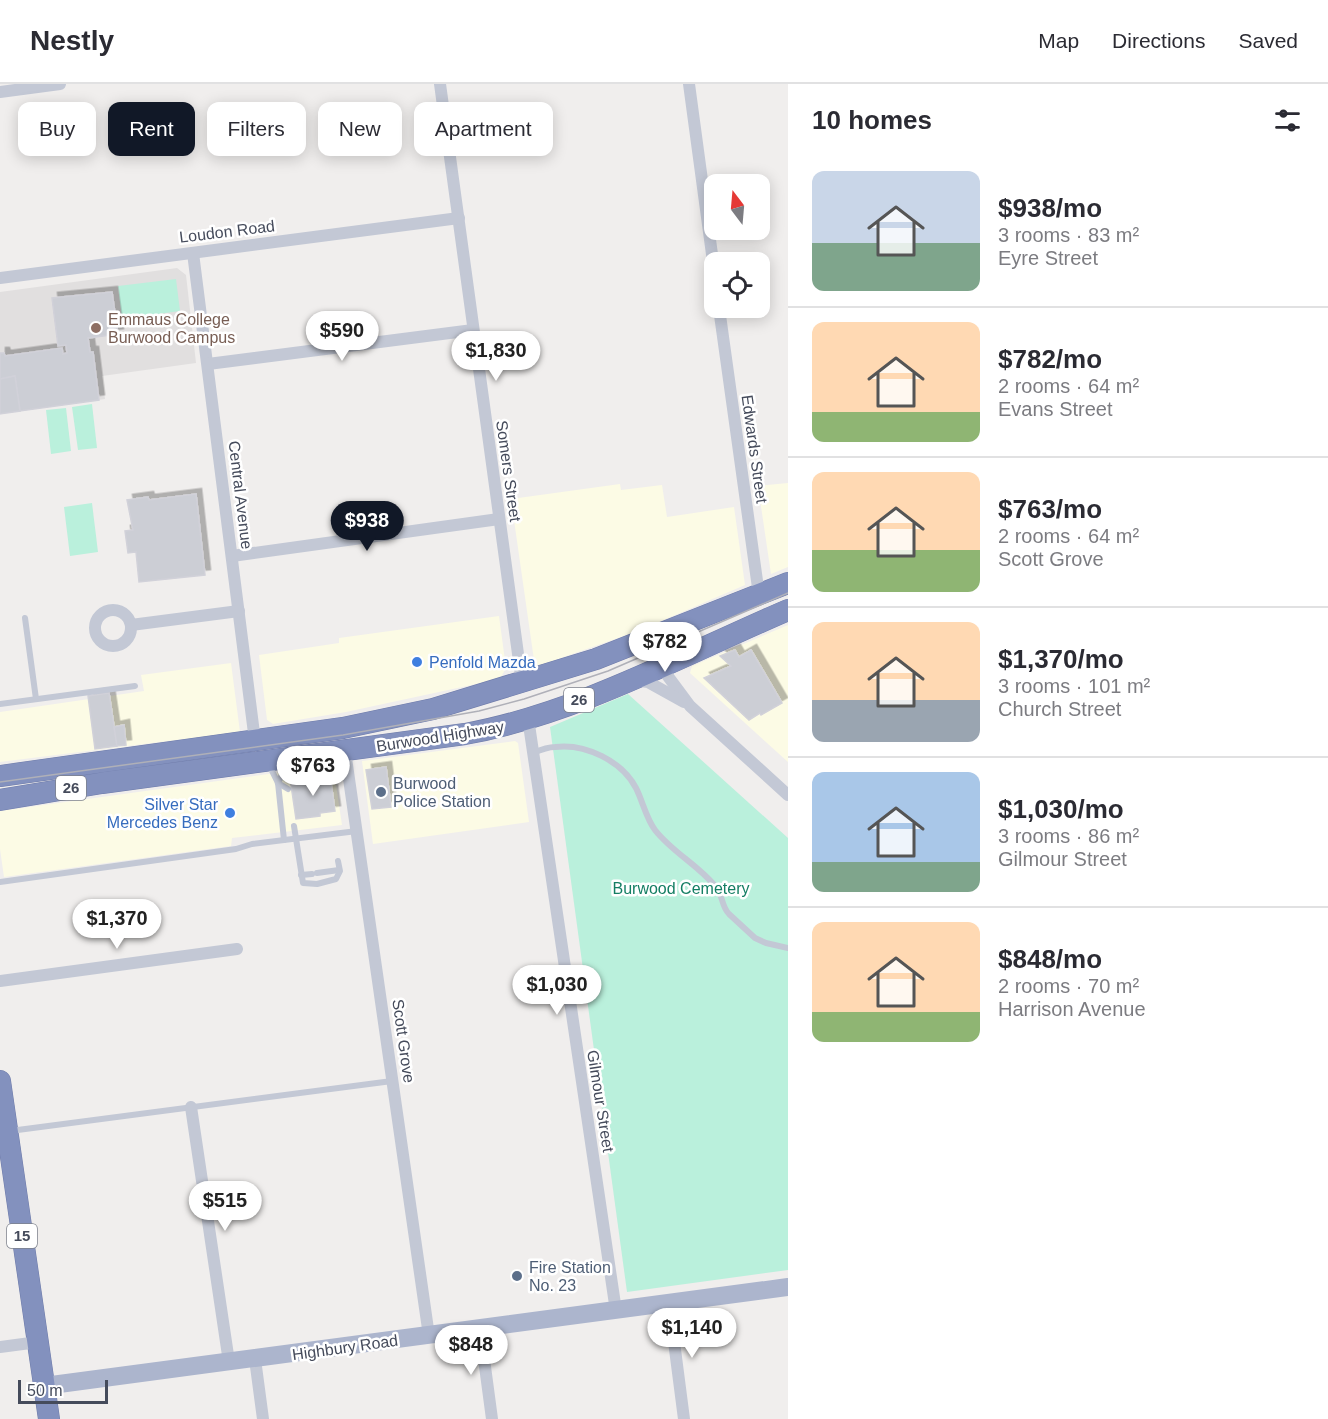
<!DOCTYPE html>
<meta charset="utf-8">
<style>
body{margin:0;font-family:Arial,sans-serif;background:#f7f7f7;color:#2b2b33;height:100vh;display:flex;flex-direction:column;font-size:22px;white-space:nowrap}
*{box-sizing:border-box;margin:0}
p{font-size:20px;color:#7c7c81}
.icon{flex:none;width:33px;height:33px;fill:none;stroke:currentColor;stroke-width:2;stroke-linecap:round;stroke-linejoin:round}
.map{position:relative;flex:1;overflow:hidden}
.sheet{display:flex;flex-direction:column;background:#fff;width:540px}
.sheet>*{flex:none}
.banner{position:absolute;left:18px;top:18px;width:570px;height:54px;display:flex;gap:12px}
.needle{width:39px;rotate:344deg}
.buttons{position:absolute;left:704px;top:90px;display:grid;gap:12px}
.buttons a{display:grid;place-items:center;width:66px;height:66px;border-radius:12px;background:#fff;box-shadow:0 3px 15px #0003;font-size:30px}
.scale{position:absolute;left:18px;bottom:15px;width:90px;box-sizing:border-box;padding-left:6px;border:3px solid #454b5b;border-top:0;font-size:16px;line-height:21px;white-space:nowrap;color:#454b5b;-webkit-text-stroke:4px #fff;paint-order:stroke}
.price{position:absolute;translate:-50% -51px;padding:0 14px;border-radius:21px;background:#fff;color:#222;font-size:20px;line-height:39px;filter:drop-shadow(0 2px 3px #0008)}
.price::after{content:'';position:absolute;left:50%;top:36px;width:18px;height:14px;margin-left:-9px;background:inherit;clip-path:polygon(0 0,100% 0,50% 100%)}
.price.on{background:#111827;color:#fff}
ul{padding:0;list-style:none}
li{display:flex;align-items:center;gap:18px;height:150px;padding:0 24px}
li+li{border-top:2px solid #e1e1e2}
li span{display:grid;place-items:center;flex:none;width:168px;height:120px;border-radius:12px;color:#555}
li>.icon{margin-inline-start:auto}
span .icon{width:72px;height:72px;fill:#fffc;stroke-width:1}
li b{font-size:26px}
h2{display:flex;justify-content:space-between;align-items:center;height:72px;padding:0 24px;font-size:26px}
.pill{padding:0 21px;border-radius:12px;background:#fff;box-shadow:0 3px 15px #0003;font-size:21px;line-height:54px}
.pill.on{background:#111827;color:#fff}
header{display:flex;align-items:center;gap:36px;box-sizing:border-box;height:84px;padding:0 30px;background:#fff;border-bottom:2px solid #e1e1e2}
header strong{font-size:28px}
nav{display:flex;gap:33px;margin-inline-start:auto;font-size:21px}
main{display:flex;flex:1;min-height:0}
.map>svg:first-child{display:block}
.commercial{fill:#fcfbe5}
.education{fill:#e1dfdf}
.green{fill:#baf0dc}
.building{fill:#ccced5;stroke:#d1d1d9;stroke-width:1.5;filter:url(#shadow)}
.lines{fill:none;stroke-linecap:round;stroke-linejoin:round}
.highway-casing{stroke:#6f7caa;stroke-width:22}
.lane{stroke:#c3c8d5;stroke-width:6}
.street{stroke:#c3c8d5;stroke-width:12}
.primary{stroke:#acb5cd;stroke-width:18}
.highway{stroke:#8391be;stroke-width:21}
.tram{stroke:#afb0b8;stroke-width:1.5}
.education-dot{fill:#8d6e63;stroke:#fff;stroke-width:2}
.shop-dot{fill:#3f7fe0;stroke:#fff;stroke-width:2}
.service-dot{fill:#5c6f8a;stroke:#fff;stroke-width:2}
.labels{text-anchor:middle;stroke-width:5;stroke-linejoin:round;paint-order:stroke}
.shield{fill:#fff;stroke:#7d818c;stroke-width:1.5}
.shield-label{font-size:15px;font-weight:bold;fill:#454b5b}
.street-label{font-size:16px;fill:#454b5b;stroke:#fff}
.education-label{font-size:16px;fill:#785e54;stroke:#fff;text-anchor:start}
.shop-label{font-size:16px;fill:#366cbe;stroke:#fff;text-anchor:start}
.service-label{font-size:16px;fill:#4e5e75;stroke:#fff;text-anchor:start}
.park-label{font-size:16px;fill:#147e63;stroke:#fff}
</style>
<header>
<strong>Nestly</strong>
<nav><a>Map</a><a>Directions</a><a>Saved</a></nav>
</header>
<main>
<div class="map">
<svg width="788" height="1335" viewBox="0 0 788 1335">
<defs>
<filter id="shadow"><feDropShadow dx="5.5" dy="-5.5" stdDeviation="0" flood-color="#0004"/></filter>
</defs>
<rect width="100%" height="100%" fill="#f0eeed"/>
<g class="commercial">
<path d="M788 399V483L771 490 758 402Z"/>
<path d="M620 400 621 406 662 401 667 433 734 423 745 501 638 547 535 583 511 415Z"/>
<path d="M499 532 506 584 501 593 476 600 346 628 273 640 267 636 259 571 339 559V554Z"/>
<path d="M788 541V678L690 589 692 582Z"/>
<path d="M231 579 240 648 0 678V628L144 607 141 591Z"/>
<path d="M515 657 518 659 529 738 373 760 362 677Z"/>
<path d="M333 681 342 741 232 754 231 762 4 793 0 765V727Z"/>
</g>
<path class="education" d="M177 184 186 191 196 279 102 292 105 315 20 327 0 295V208Z"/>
<g class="green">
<path d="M176 195 180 227 122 235 118 202Z"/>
<path d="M92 320 97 364 78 366 72 323Z"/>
<path d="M66 324 71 367 51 370 46 326Z"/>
<path d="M92 419 98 468 70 472 64 423Z"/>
<path d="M628 610 788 754V1186L627 1208 550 643Z"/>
</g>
<g class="building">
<path d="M112 208 118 250 88 254 90 268H93L99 316 20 327 15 292 0 295V269H4L5 272 62 264 63 270 67 269 66 261 58 262 52 214Z"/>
<path d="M15 292 20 327 0 330V295Z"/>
<path d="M196 410 205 491 139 498 136 468 128 469 125 447 133 446 127 416 148 413 149 416Z"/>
<path d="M735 566 739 573 751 566 782 619 761 631 760 629 749 636 704 594 731 582 720 572Z"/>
<path d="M109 609 117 662 95 665 88 612Z"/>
<path d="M124 641 126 661 117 662 114 643Z"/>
<path d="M386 683 391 723 372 725 366 686Z"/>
<path d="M316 688 317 693 330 692 335 727 320 729V732L296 735 291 701 306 699 305 690Z"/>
</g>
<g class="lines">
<g class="highway-casing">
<g id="highway">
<path d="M0 692 343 644 433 625 596 575 788 499"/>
<path d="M0 716 102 699 465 650C576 630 685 570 788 526"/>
<path d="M0 997 49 1335"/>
</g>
</g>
<g class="lane">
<path d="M25 534 36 615"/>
<path d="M0 620 135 602"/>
<path d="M533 669C540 666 547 663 555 663 585 659 622 677 636 704 643 718 646 734 655 746 672 768 698 781 715 802 723 810 721 822 729 830L755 854 766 859 788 864"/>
<path d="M269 681 278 699 284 756"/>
<path d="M278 699 288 678"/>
<path d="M278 699 288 705"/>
<path d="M294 742 303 799 317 800 336 795 340 787 338 777"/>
<path d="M317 789 339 786"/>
<path d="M301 791 312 790"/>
<path d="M0 798 236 765 252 760 357 747"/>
<path d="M10 1047 392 997"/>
</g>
<g class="street">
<path d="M440 0 522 599"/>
<path d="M689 0 714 185"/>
<path d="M0 8 60 0"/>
<path d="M193 169 255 657"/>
<path d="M0 194 459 134"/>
<path d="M719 224 759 511"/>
<path d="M208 280 473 246"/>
<path d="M232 472 499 435"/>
<circle cx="113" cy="544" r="18"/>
<path d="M131 541 239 527"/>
<path d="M661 583 690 622 788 711"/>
<path d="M635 596 648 598 684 618"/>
<path d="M528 634 616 1227"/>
<path d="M345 667 429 1252"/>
<path d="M0 897 237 865"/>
<path d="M191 1023 229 1278"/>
<path d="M669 1219 684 1335"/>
<path d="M480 1245 492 1335"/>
<path d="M0 1263 38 1258"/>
<path d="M255 1275 263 1335"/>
</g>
<path class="primary" d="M44 1302 788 1203"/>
<use href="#highway" class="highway"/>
<path class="tram" d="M0 698 343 651 479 627 524 615 608 587 788 509"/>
</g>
<circle class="education-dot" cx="96" cy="244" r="6"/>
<g class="shop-dot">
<circle cx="417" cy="578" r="6"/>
<circle cx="230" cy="729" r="6"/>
</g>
<g class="service-dot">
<circle cx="381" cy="708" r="6"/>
<circle cx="517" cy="1192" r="6"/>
</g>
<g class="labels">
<g class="shield">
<rect x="564" y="604" width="30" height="24" rx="4.5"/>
<rect x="56" y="692" width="30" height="24" rx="4.5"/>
<rect x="7" y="1140" width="30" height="24" rx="4.5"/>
</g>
<g class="shield-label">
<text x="579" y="621">26</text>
<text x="71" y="709">26</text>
<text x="22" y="1157">15</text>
</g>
<g class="street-label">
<text transform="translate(227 147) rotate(-7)" y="6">Loudon Road</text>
<text transform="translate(755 365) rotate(82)" y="6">Edwards Street</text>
<text transform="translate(509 387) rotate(82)" y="6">Somers Street</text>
<text transform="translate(241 411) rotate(83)" y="6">Central Avenue</text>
<text transform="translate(440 652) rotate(-9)" y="6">Burwood Highway</text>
<text transform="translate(404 957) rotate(82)" y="6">Scott Grove</text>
<text transform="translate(601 1017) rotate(81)" y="6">Gilmour Street</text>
<text transform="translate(345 1263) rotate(-8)" y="6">Highbury Road</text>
</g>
<g class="education-label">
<text x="108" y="241">Emmaus College<tspan x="108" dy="18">Burwood Campus</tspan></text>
</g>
<g class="shop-label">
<text x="429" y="584">Penfold Mazda</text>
<text x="218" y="726" text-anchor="end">Silver Star<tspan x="218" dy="18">Mercedes Benz</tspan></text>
</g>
<g class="service-label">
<text x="393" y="705">Burwood<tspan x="393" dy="18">Police Station</tspan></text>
<text x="529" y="1189">Fire Station<tspan x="529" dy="18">No. 23</tspan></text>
</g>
<g class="park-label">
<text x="681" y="810">Burwood Cemetery</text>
</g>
</g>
</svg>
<div class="buttons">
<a><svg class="needle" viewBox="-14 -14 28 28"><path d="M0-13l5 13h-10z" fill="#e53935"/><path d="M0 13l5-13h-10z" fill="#7c7c81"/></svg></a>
<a><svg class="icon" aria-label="locate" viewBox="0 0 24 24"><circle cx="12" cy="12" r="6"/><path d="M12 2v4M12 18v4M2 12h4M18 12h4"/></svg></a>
</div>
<div class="scale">50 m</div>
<b class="price" style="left:342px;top:278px">$590</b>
<b class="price" style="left:496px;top:298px">$1,830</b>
<b class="price on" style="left:367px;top:468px">$938</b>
<b class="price" style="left:665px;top:589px">$782</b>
<b class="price" style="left:313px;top:713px">$763</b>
<b class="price" style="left:117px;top:866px">$1,370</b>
<b class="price" style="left:557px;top:932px">$1,030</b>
<b class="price" style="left:225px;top:1148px">$515</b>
<b class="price" style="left:692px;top:1275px">$1,140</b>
<b class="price" style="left:471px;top:1292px">$848</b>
<div class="banner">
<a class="pill">Buy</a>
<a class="pill on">Rent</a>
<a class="pill">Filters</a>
<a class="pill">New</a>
<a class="pill">Apartment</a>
</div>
</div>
<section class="sheet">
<h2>10 homes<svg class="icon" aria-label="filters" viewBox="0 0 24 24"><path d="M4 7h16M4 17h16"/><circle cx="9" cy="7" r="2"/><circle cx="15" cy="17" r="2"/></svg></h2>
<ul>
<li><span style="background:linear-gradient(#c9d6e8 60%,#7fa58c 0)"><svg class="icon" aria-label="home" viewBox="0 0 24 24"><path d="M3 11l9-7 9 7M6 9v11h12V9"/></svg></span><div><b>$938/mo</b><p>3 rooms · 83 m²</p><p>Eyre Street</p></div></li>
<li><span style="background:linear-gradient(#ffd9b3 75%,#8fb573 0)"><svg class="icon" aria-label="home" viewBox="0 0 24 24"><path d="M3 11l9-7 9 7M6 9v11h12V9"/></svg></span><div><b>$782/mo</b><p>2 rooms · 64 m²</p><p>Evans Street</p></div></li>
<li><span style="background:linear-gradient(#ffd9b3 65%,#8fb573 0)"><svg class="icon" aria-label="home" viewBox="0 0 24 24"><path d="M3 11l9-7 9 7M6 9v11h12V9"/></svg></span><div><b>$763/mo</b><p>2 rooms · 64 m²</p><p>Scott Grove</p></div></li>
<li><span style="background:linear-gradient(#ffd9b3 65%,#9aa5b1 0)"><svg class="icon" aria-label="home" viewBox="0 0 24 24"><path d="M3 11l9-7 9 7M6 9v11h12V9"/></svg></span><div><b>$1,370/mo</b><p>3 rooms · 101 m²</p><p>Church Street</p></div></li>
<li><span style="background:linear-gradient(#a9c7e8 75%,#7fa58c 0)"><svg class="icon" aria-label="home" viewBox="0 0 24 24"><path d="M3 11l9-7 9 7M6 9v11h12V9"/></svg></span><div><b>$1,030/mo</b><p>3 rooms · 86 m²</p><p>Gilmour Street</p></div></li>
<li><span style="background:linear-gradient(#ffd9b3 75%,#8fb573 0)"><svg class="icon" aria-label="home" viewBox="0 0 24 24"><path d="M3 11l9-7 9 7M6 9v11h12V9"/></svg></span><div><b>$848/mo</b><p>2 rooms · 70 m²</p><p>Harrison Avenue</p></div></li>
</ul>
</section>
</main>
